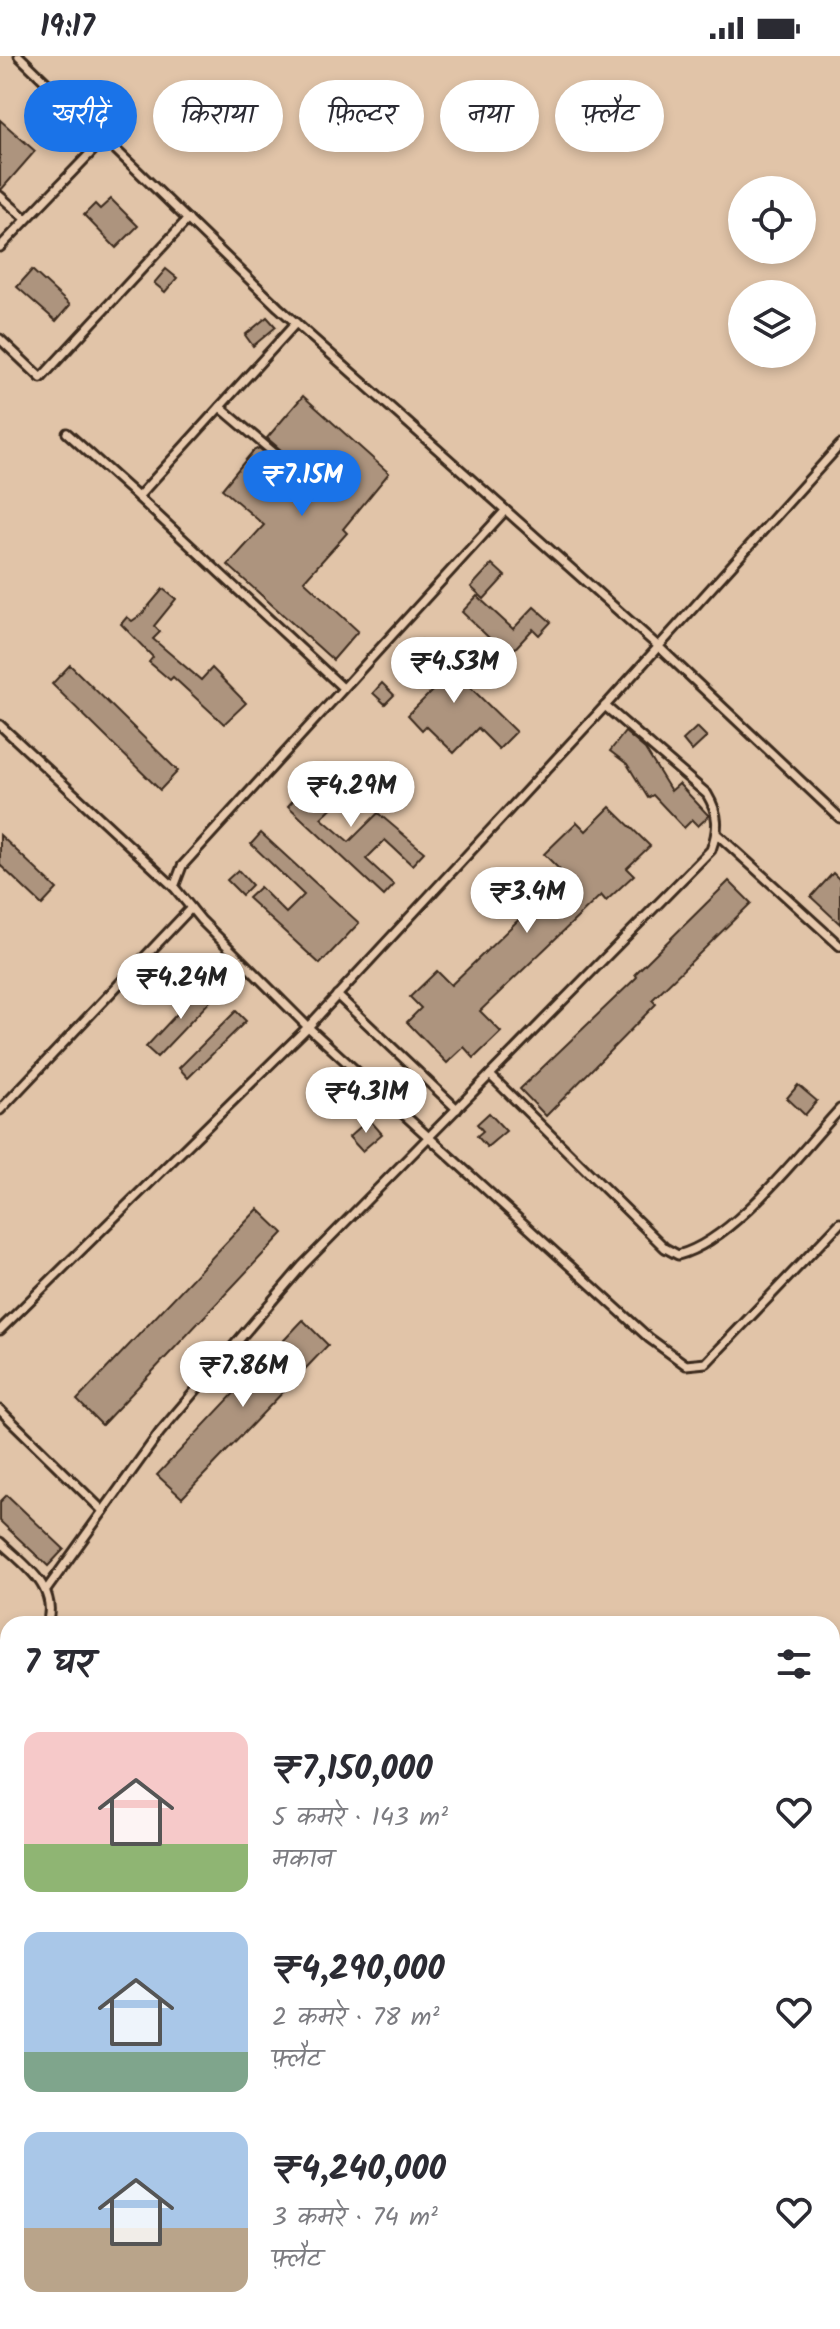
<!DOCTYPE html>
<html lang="hi">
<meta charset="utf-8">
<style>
body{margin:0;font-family:Kalam,"Playpen Sans Deva",sans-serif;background:#f2f2f3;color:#2b2b33;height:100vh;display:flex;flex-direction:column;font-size:30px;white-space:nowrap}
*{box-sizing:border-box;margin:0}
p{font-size:26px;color:#7c7c81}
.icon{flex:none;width:44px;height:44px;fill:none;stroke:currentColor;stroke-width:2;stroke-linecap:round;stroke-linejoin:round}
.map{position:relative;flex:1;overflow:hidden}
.sheet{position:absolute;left:0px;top:1560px;width:840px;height:714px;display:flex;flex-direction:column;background:#fff;border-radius:24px 24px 0 0;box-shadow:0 4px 12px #0003}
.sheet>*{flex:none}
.guide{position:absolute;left:24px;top:24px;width:792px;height:72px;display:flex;gap:16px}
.fabs{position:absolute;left:728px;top:120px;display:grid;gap:16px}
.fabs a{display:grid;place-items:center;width:88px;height:88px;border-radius:50%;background:#fff;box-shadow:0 4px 12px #0003;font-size:40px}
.price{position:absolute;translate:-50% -68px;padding:0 18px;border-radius:28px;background:#fff;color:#222;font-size:26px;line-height:52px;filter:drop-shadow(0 2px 4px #0008)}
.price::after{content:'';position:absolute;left:50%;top:48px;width:24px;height:18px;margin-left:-12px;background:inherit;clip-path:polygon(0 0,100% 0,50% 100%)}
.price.selected{background:#1a73e8;color:#fff}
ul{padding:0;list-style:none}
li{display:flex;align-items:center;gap:24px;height:200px;padding:0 24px}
li span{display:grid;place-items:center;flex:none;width:224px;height:160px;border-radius:16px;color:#555}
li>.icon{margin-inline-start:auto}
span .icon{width:96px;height:96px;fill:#fffc;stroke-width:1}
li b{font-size:34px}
h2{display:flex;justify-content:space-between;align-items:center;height:96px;padding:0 24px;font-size:34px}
.chip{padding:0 28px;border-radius:36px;background:#fff;box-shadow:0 4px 12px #0003;font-size:28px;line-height:72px}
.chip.selected{background:#1a73e8;color:#fff}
.status{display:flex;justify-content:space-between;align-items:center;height:56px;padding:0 40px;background:#fff;direction:ltr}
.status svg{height:22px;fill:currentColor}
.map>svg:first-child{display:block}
.building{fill:#ad947e;stroke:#3b2a1e;stroke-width:2}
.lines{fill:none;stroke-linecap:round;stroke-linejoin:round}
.service-casing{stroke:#3b2a1e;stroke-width:13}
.tertiary-casing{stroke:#3b2a1e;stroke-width:22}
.service{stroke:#e8caae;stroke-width:7}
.tertiary{stroke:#e8caae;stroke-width:16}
</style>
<div class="status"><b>19:17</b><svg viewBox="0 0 49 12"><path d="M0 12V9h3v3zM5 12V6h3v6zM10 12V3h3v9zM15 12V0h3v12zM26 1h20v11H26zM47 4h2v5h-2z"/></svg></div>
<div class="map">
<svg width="840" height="2273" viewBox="0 0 840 2273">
<rect width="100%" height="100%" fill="#e1c4a8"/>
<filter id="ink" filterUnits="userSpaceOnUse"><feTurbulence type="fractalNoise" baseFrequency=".0125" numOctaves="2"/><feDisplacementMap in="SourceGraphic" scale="16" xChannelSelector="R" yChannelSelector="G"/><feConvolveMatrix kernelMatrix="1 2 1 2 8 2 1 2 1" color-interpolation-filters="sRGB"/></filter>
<g filter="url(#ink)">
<g class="building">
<path d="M0 64 35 95 1 134H0Z"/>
<path d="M111 143 138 170 116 192 84 159 95 148 100 153Z"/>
<path d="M166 213 177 222 165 236 154 227Z"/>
<path d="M32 214 70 249 56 265 17 231Z"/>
<path d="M267 261 276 271 253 290 245 279Z"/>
<path d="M303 340 389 417 343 473 347 477 304 525 358 575 333 604 228 509 264 469 222 433 253 395 259 392 317 442 327 439 325 432 267 382Z"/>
<path d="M492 508 505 520 484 543 471 531Z"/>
<path d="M163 533 176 543 154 570 160 576 153 583 201 624 212 612 246 647 224 668 173 621 170 624 149 606 153 601 121 568 127 561 132 565 142 558Z"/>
<path d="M477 540 513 573 534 551 551 566 539 579 533 573 508 600 462 556Z"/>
<path d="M422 584 516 676 499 693 478 672 454 697 426 670 422 674 408 659 436 631 415 611 418 607 409 598Z"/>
<path d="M70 609 178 715 160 734 52 628Z"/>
<path d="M382 627 394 639 385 648 373 637Z"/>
<path d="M697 671 707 681 692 695 683 684Z"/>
<path d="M625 676 645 693 671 735 679 728 709 760 698 770 692 764 684 772 653 739 648 742 627 708 610 695Z"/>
<path d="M325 709 349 735 321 762 349 786 378 757 424 796 412 809 385 784 366 803 394 829 384 840 288 750Z"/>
<path d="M610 751 650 790 627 812 634 819 606 845 601 839 480 955 501 976 474 1002 464 991 447 1007 407 966 421 952 410 941 437 915 451 929 565 819 544 798 577 766 586 775Z"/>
<path d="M261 777 359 867 320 908 248 842 260 831 286 857 304 839 251 788Z"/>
<path d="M0 779 57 833 42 849 0 809Z"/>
<path d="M238 814 252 829 242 839 227 824Z"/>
<path d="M833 817 840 824V868L811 841Z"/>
<path d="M729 825 751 847 652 944 656 948 546 1060 520 1033 637 921 635 918Z"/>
<path d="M204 929 215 940 157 1001 146 991Z"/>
<path d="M236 955 246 965 188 1022 179 1012Z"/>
<path d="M798 1029 817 1045 805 1059 787 1042Z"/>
<path d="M489 1057 506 1075 487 1091 477 1080 483 1075 477 1068Z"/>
<path d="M369 1063 382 1078 362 1095 349 1081Z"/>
<path d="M258 1153 283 1177 102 1369 77 1344Z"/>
<path d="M303 1264 328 1289 182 1442 157 1419Z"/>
<path d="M7 1439 64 1493 48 1510 0 1465V1446Z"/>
</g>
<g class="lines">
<g class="service-casing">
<g id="service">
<path d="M19 0 278 251 659 591 840 762"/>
<path d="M0 140 26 163"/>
<path d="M0 191 105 82"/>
<path d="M296 267 138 441 343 632"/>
<path d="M0 283 41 322 188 163"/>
<path d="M220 351 321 437"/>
<path d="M67 377 138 441"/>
<path d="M0 669 174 831 201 864 308 971 649 1282 686 1309 706 1307 840 1167"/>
<path d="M717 778 840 890"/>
<path d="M174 831 182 810 504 456"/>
<path d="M337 939 457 1053"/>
<path d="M490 1019 665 1192 678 1199C735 1184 799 1097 840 1053"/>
<path d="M0 1054 191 852"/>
<path d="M0 1274 308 971 605 650"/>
<path d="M0 1354 103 1455"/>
<path d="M0 1486C24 1509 59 1531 47 1568"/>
<path d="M47 1533 160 1376 302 1210 711 794C719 772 719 758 707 738L605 650 840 389"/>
<path d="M0 1624 8 1616"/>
<path d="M832 1958 840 1967"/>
</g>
</g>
<g class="tertiary-casing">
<g id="tertiary">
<path d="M832 2112 840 2107"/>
<path d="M542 2273 557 2266"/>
</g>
</g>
<use href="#service" class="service"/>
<use href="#tertiary" class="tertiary"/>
</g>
</g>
</svg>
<div class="fabs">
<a><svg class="icon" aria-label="locate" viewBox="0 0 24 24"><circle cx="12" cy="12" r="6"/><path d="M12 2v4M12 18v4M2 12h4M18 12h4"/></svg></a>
<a><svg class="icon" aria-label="layers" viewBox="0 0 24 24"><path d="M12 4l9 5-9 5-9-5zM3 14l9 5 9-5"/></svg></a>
</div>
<b class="price selected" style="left:302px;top:462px">₹7.15M</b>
<b class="price" style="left:454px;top:649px">₹4.53M</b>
<b class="price" style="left:351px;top:773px">₹4.29M</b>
<b class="price" style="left:527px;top:879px">₹3.4M</b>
<b class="price" style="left:181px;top:965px">₹4.24M</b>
<b class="price" style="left:366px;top:1079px">₹4.31M</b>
<b class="price" style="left:243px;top:1353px">₹7.86M</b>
<div class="guide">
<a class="chip selected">खरीदें</a>
<a class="chip">किराया</a>
<a class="chip">फ़िल्टर</a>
<a class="chip">नया</a>
<a class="chip">फ़्लैट</a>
</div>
<section class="sheet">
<h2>7 घर<svg class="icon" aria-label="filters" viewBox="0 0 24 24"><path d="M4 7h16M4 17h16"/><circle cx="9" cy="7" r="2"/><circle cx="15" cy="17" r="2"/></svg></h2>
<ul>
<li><span style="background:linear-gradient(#f6c9c9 70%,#8fb573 0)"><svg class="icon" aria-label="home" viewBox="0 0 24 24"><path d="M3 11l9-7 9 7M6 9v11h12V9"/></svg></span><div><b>₹7,150,000</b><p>5 कमरे · 143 m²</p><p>मकान</p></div><svg class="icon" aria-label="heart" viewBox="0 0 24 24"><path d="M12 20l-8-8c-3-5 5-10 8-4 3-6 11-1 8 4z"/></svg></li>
<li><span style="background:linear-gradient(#a9c7e8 75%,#7fa58c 0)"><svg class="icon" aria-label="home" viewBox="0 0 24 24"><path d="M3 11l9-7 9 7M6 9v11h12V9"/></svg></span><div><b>₹4,290,000</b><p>2 कमरे · 78 m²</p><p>फ़्लैट</p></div><svg class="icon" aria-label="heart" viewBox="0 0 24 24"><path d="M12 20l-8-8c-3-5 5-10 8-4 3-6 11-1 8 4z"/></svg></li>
<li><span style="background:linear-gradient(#a9c7e8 60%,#b9a48a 0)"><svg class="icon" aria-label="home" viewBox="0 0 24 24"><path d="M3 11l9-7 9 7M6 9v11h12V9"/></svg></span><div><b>₹4,240,000</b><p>3 कमरे · 74 m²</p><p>फ़्लैट</p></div><svg class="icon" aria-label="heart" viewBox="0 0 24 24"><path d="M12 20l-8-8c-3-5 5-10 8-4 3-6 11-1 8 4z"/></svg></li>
</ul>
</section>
</div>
